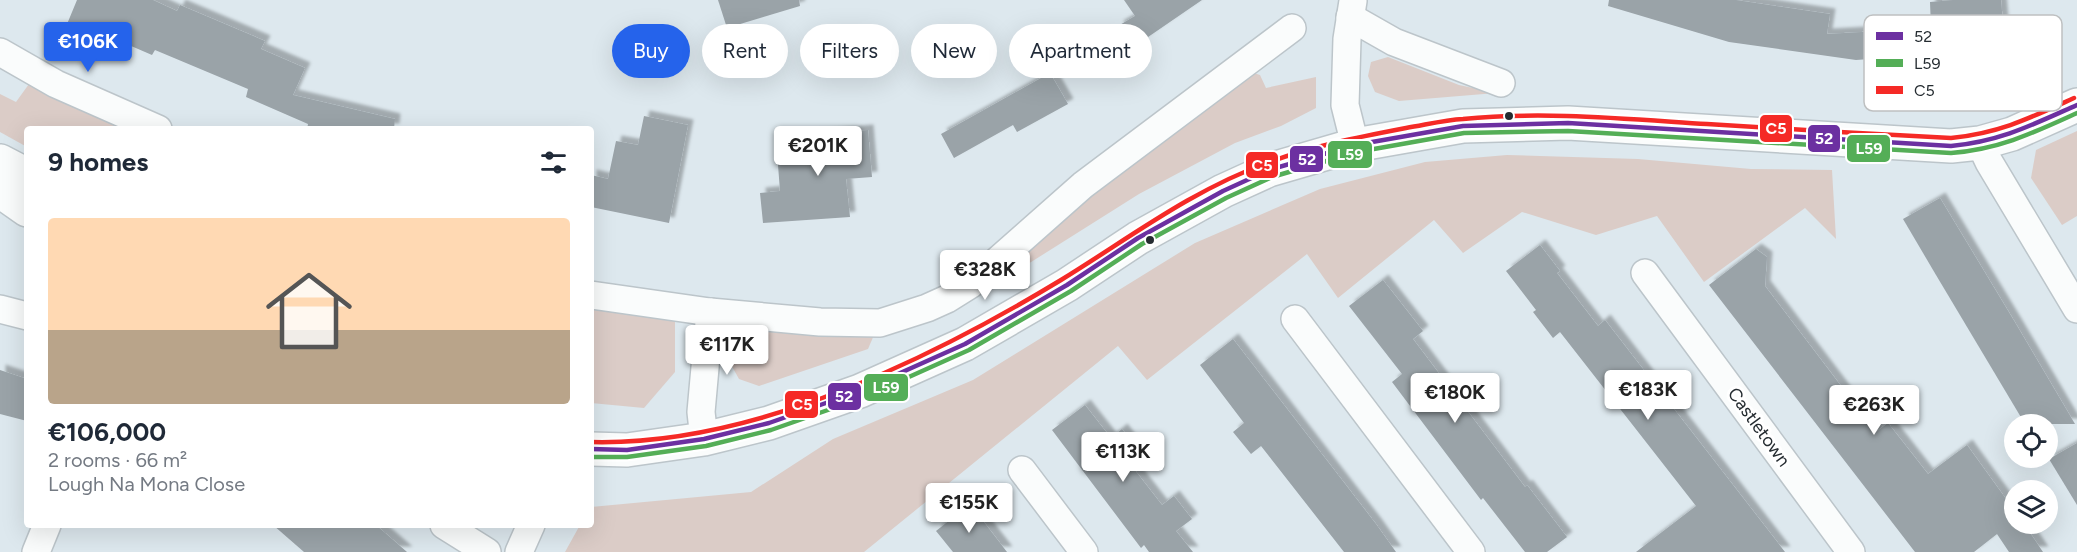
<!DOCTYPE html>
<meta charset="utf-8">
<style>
body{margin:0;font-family:Figtree,sans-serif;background:#f2f2f3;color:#1f2937;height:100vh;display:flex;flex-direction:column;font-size:22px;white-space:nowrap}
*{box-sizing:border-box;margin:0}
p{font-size:20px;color:#747a83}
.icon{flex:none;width:33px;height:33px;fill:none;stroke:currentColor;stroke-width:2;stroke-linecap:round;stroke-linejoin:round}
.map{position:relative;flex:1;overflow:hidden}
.sheet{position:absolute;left:24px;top:126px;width:570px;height:402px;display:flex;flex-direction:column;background:#fff;border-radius:6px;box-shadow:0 6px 24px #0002}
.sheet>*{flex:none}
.top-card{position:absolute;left:612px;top:24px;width:570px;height:54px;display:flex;gap:12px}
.controls{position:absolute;left:2004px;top:414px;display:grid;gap:12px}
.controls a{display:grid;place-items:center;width:54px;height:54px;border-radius:50%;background:#fff;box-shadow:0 6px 24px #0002;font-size:30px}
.price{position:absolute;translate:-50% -51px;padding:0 14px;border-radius:6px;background:#fff;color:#222;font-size:20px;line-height:39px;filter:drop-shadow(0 2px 3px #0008)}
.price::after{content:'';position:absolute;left:50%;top:36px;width:18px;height:14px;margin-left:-9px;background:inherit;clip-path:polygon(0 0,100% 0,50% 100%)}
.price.selected{background:#2563eb;color:#fff}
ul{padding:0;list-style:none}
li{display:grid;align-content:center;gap:12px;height:318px;padding:0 24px}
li+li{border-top:2px solid #e0e1e3}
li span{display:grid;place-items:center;height:186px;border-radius:6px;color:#555}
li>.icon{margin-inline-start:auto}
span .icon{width:108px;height:108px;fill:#fffc;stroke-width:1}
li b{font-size:26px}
h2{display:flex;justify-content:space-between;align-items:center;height:72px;padding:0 24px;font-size:26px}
.chip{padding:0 21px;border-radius:27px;background:#fff;box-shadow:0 6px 24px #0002;font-size:21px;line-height:54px}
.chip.selected{background:#2563eb;color:#fff}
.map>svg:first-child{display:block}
.green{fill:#dbccc7}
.building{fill:#9aa3a8;filter:url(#shadow)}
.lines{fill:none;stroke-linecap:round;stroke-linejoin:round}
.minor-casing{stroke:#bcc5ca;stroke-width:30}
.tertiary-casing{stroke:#bcc5ca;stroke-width:36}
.minor{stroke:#fafcfc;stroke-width:27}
.tertiary{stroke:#fafcfc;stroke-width:33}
.bus-1-casing{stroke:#fff;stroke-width:9}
.bus-2-casing{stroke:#fff;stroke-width:9}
.bus-3-casing{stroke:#fff;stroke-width:9}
.bus-1{stroke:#6c30a1;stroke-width:4.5}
.bus-2{stroke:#54ae57;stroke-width:4.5}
.bus-3{stroke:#f52a26;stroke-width:4.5}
.bus-dot{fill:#252c31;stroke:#fff;stroke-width:2}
.labels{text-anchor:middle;stroke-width:6;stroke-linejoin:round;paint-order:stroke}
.street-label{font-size:18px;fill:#252c31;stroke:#fff}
.key{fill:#fff;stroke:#bec0c1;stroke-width:1.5}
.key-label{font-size:16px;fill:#252c31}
.line-badge{stroke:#fff;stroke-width:2}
.badge-label{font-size:16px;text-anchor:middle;font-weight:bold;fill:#fff}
</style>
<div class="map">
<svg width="2077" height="552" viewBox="0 0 2077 552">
<defs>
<filter id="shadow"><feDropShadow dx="5.5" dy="-5.5" stdDeviation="1.5" flood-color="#0004"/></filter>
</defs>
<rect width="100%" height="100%" fill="#dde8ee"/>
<g class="green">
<path d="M1388 57 1459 85 1496 93 1399 101 1375 92 1368 76 1371 62Z"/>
<path d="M1244 70 1260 75 1266 88 1316 77V108L1281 126 1235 143 1139 194 1001 281 992 277Z"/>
<path d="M29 84 125 129H27V147L0 132V94L16 102Z"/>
<path d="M2077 131V216L2062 225 2031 178 2036 150Z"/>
<path d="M1507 155 1638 159 1751 169 1832 170 1836 239 1805 208 1704 282 1657 216 1596 235 1522 212 1463 253 1434 220 1338 298 1307 254 1147 380 1118 346 864 552H565L580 525H591V507L751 492 833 439 973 380 1195 243 1320 189 1425 162Z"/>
<path d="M591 304 675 320V372L644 408 591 403Z"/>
<path d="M747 327 874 335 868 349 759 386 739 379 729 361 738 338Z"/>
</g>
<g class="building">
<path d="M77 0H153L177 11 180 5 265 41 261 49 305 68 293 95 395 119 394 129H307L308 124 246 97 248 89 155 50 152 55 108 36 104 45 65 29Z"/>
<path d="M718 0H799L800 6 727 28Z"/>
<path d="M1124 0H1202L1132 48 1118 26 1135 16Z"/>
<path d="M1609 0H1736L1830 14 1827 34 1931 28 1930 2 1953 0H2001L2005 44 1953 49 1954 53 1856 60 1729 42 1608 6Z"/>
<path d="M1050 73 1068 104 1017 132 1013 125 954 158 941 134Z"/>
<path d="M644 116 688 125 669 223 591 207V175L608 179 616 141 638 145Z"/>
<path d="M868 130 872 177 846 179 850 217 763 223 760 193 780 191 777 152 799 150 798 136Z"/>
<path d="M1940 198 2016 324 2075 424H2025L1936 275 1903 219Z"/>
<path d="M1540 245 1560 271 1557 273 1598 326 1605 320 1785 552H1636L1696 506 1560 332 1553 338 1533 312 1536 310 1506 271Z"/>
<path d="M1756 249 1767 257 1765 286 1876 432 1888 423 1928 474 1967 445 2014 510V524H2024L2043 552H2009L1997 534 1974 552H1915L1709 285Z"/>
<path d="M1383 280 1423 331 1413 339 1525 487 1527 485 1567 537 1547 552H1525L1483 498 1481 500 1392 382 1402 374 1349 306Z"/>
<path d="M1233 339 1376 524 1396 552H1344L1261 446 1251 454 1233 432 1244 423 1200 365Z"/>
<path d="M0 370 27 379V421L0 414Z"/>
<path d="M1085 405 1111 438 1122 429 1139 451 1127 460 1162 505 1174 496 1192 519 1176 531 1193 552H1149L1144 545 1141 548 1052 430Z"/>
<path d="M2077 443V505L2049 459Z"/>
<path d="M970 504 1007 552H953L936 531Z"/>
<path d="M273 525H376L407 552H304Z"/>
</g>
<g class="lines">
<g class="minor-casing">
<g id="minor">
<path d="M1353 1 1347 39 1345 105 1355 145"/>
<path d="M1350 17 1394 42 1501 83"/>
<path d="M0 52 56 84 158 129"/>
<path d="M1980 143 1989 162 2077 309"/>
<path d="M1645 273 1851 552"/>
<path d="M591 295 710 312 820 322 880 323 927 308 947 299 971 284 1083 185 1292 28"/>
<path d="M0 309 27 316"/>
<path d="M1295 319 1471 552"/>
<path d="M704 439 701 412 710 312"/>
<path d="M1022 470 1084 552"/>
<path d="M444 525 487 552"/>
<path d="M36 552 47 525"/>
<path d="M519 552 531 525"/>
</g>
</g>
<g class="tertiary-casing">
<g id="tertiary">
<path d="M0 161 27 175"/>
<path d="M0 191 27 210"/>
<path d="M591 449 627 450 704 439 769 423 860 391 965 344 1067 285 1138 238 1223 191 1269 170 1355 145 1463 126 1568 123 1951 146 1980 143 2012 134 2077 105"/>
</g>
</g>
<use href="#minor" class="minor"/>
<use href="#tertiary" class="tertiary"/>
<g class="bus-1-casing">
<path id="bus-1" d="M591 449 627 450 704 439 769 423 860 391 965 344 1067 285 1138 238 1223 191 1269 170 1355 145 1463 126 1568 123 1951 146C2001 141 2032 125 2077 105"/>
</g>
<g class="bus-2-casing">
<path id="bus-2" d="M591 457H627L706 446 771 430 862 398 969 350 1071 291 1142 244 1226 198 1272 177 1357 152 1464 133 1568 131 1951 153C2000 149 2033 133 2077 113"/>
</g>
<g class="bus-3-casing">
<path id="bus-3" d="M591 442C750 446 927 361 1061 280 1128 239 1192 190 1267 163 1312 146 1359 137 1406 128 1425 125 1444 120 1463 119 1543 111 1627 119 1707 124 1788 129 1870 134 1951 138 2000 133 2030 118 2074 98"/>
</g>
<use href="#bus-1" class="bus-1"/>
<use href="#bus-2" class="bus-2"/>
<use href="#bus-3" class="bus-3"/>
</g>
<g class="bus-dot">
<circle cx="1509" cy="116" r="5"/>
<circle cx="1150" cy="240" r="5"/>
</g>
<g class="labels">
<g class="street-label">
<text transform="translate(1759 427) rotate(54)" y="6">Castletown</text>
</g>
</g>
<rect x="1864" y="15" width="198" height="96" rx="9" class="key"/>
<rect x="1876" y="32" width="27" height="8" fill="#6c30a1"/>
<rect x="1876" y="59" width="27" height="8" fill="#54ae57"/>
<rect x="1876" y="86" width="27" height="8" fill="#f52a26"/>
<g class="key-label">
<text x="1914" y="42">52</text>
<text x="1914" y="69">L59</text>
<text x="1914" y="96">C5</text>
</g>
<g class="line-badge">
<rect x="1759" y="114" width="34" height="29" rx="6" fill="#f52a26"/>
<rect x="1807" y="124" width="34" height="29" rx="6" fill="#6c30a1"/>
<rect x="1846" y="134" width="45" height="29" rx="6" fill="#54ae57"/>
<rect x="1327" y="140" width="46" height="29" rx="6" fill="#54ae57"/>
<rect x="1289" y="145" width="35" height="28" rx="6" fill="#6c30a1"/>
<rect x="1245" y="151" width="34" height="28" rx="6" fill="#f52a26"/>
<rect x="863" y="373" width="46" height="29" rx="6" fill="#54ae57"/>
<rect x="827" y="382" width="35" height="29" rx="6" fill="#6c30a1"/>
<rect x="784" y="390" width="35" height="29" rx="6" fill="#f52a26"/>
</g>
<g class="badge-label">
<text x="1776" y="134">C5</text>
<text x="1824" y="144">52</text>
<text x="1869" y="154">L59</text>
<text x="1350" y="160">L59</text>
<text x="1307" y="165">52</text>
<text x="1262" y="171">C5</text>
<text x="886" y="393">L59</text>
<text x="844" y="402">52</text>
<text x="802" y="410">C5</text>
</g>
</svg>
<div class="controls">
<a><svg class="icon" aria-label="locate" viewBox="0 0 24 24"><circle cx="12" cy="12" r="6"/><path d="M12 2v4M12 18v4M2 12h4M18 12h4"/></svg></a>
<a><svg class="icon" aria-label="layers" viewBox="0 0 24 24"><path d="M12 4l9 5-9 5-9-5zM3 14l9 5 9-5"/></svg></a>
</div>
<b class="price selected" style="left:88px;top:73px">€106K</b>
<b class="price" style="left:818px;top:177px">€201K</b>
<b class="price" style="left:985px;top:301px">€328K</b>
<b class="price" style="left:727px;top:376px">€117K</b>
<b class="price" style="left:1648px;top:421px">€183K</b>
<b class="price" style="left:1455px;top:424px">€180K</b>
<b class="price" style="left:1874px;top:436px">€263K</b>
<b class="price" style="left:1123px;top:483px">€113K</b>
<b class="price" style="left:969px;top:534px">€155K</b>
<div class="top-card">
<a class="chip selected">Buy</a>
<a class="chip">Rent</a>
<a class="chip">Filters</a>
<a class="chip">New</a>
<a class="chip">Apartment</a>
</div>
<section class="sheet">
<h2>9 homes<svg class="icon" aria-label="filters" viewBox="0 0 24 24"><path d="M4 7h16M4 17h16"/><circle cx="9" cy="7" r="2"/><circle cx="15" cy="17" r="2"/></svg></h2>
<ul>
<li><span style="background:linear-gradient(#ffd9b3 60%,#b9a48a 0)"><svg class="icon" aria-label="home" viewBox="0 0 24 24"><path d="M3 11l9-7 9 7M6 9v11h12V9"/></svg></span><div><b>€106,000</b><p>2 rooms · 66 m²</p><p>Lough Na Mona Close</p></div></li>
</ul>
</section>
</div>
